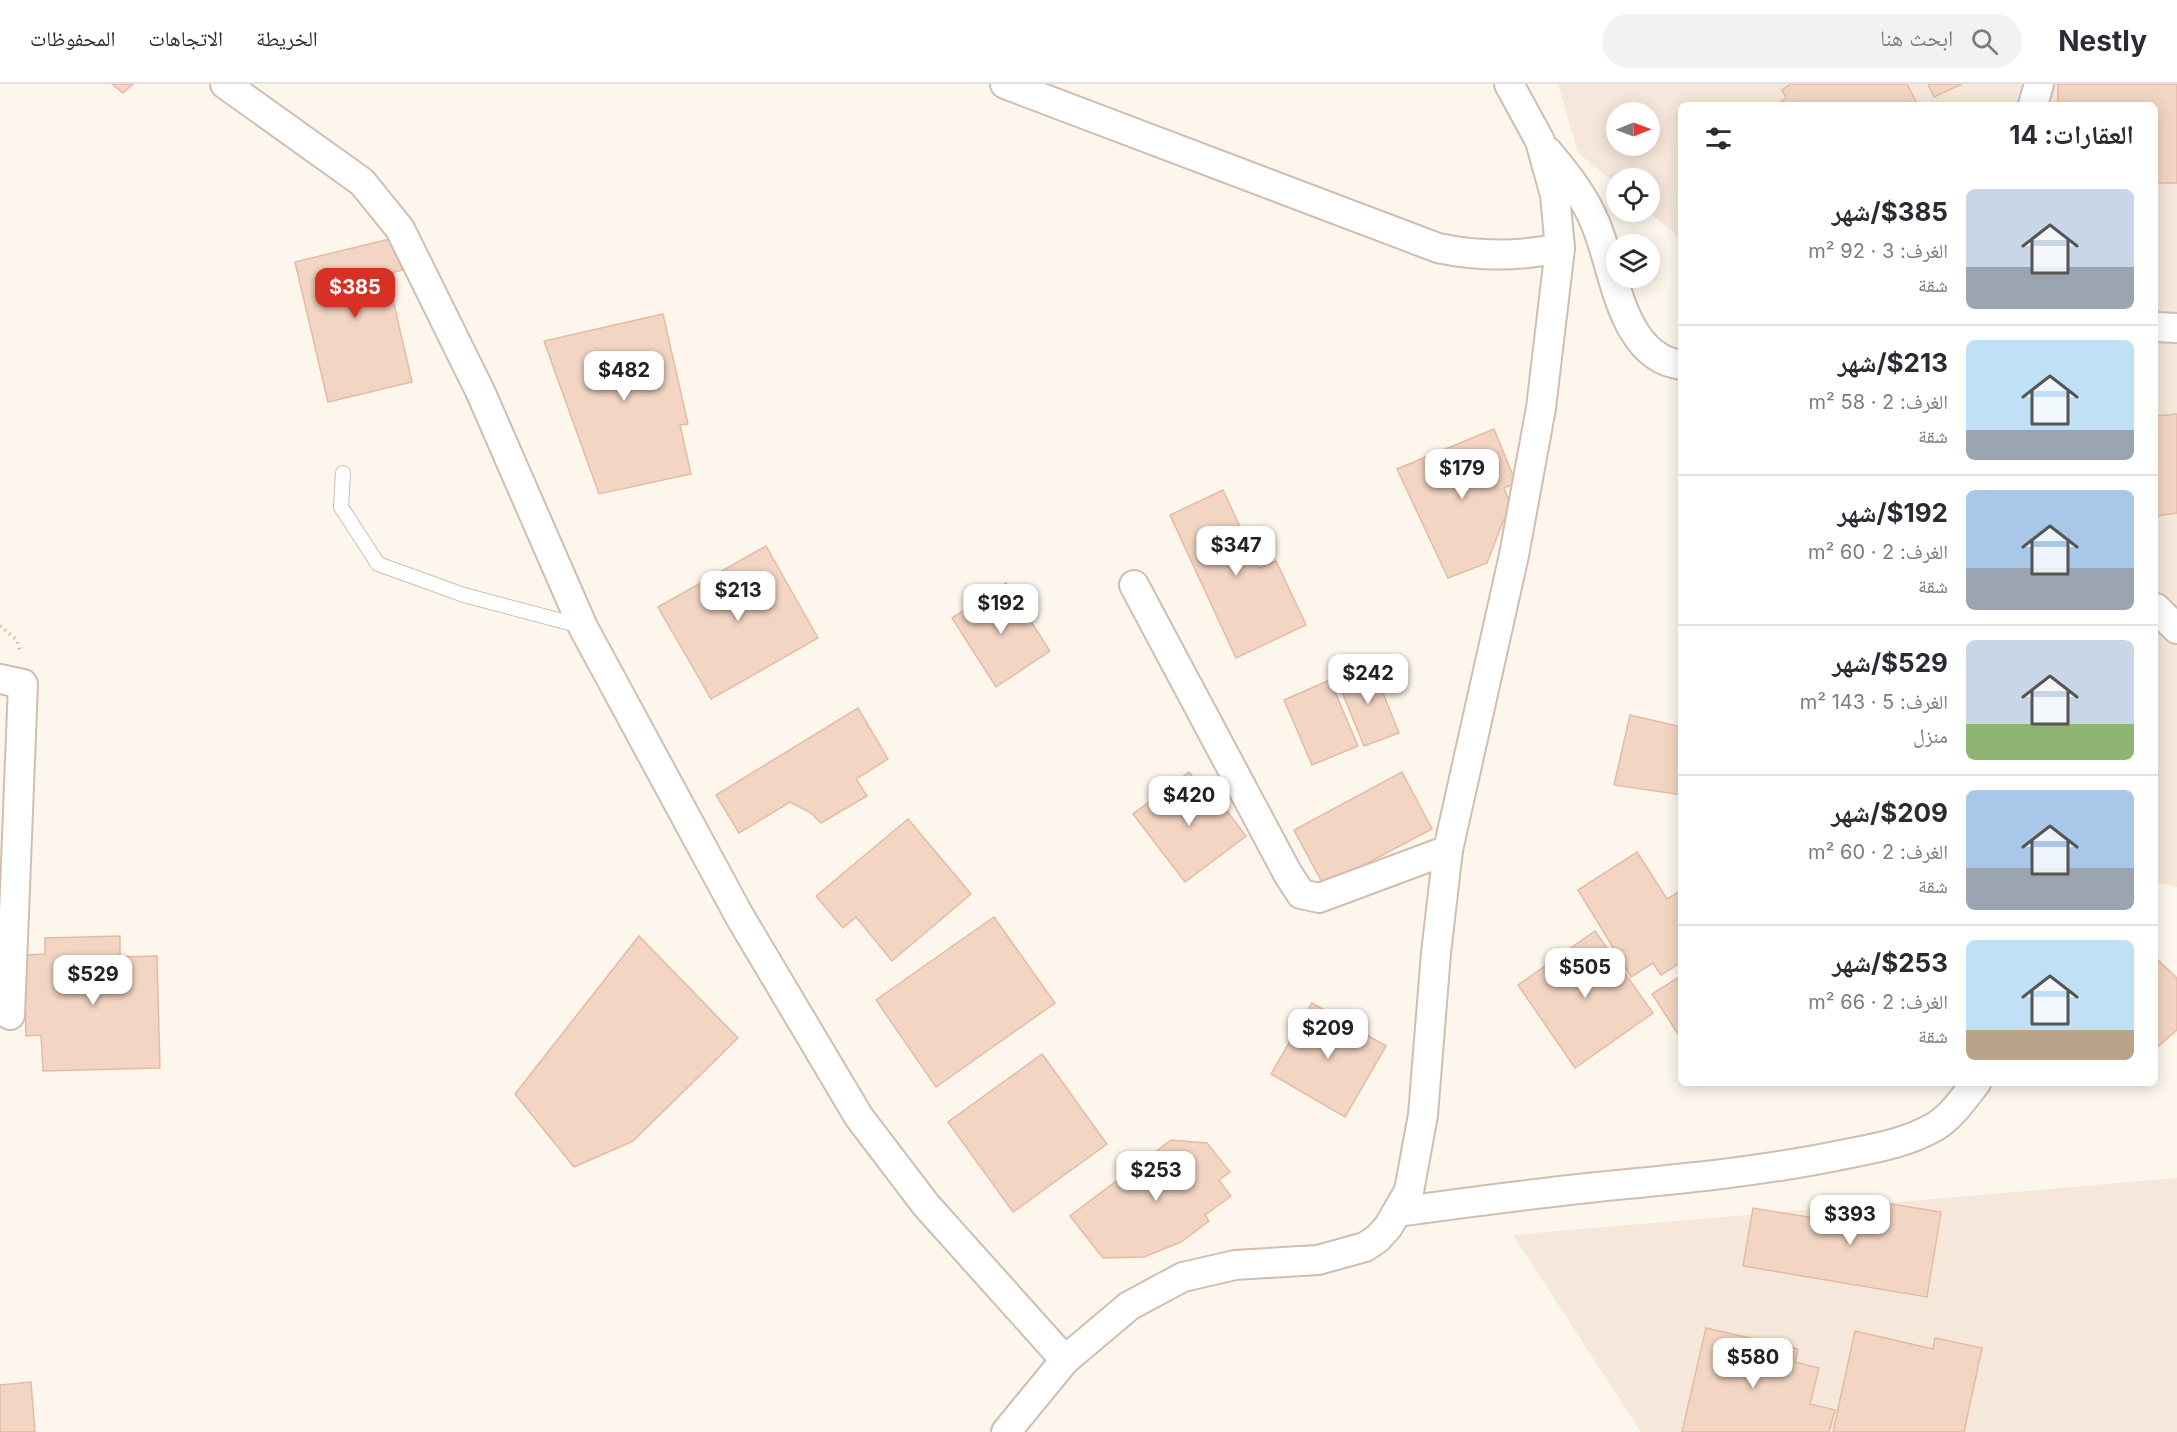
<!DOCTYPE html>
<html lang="ar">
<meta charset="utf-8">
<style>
body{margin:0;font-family:Inter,"Noto Naskh Arabic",sans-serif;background:#f2f2f3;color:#2b2b33;direction:rtl;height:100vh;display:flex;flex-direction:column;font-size:22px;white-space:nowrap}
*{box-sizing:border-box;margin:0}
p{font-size:20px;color:#7c7c81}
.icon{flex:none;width:33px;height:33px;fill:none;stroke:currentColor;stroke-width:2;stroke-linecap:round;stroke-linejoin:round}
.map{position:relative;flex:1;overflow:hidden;direction:ltr}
.details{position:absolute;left:1678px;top:18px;width:480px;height:984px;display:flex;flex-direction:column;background:#fff;border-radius:9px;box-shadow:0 3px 15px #0003;direction:rtl}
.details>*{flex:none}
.needle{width:39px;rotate:89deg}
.controls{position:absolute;left:1606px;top:18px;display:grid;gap:12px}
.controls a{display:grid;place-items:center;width:54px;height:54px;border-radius:50%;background:#fff;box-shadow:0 3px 15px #0003;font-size:30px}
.price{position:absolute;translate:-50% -51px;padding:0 14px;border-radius:12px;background:#fff;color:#222;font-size:20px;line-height:39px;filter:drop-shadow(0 2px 3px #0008)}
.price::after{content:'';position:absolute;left:50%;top:36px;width:18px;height:14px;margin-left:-9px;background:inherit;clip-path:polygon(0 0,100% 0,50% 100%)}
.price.current{background:#d93025;color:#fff}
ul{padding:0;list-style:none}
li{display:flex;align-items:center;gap:18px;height:150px;padding:0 24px}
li+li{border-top:2px solid #e1e1e2}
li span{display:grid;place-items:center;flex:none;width:168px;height:120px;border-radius:9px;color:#555}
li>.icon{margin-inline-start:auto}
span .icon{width:72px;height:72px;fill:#fffc;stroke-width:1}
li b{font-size:26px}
h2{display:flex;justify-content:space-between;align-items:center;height:72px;padding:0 24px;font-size:26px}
header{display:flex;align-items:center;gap:36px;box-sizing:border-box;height:84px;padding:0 30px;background:#fff;border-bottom:2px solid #e1e1e2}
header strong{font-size:28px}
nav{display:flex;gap:33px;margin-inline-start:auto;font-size:21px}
.search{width:420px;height:54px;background:#f2f2f3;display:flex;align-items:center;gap:15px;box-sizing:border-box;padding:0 21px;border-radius:33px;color:#7c7c81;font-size:22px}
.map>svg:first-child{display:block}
.residential{fill:#f5e8da;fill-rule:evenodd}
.building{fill:#f3d5c3;stroke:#e6bba3;stroke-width:1.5}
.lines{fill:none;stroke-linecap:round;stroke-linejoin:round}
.service-casing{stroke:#d1beb0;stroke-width:16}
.minor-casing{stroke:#d1beb0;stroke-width:32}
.path{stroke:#d9b8a5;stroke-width:4;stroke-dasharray:1.5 4.5;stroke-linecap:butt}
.service{stroke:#fff;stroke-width:14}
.minor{stroke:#fff;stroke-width:28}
</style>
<header>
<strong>Nestly</strong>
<div class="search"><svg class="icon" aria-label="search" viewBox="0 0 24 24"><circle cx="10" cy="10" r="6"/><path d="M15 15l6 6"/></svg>ابحث هنا</div>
<nav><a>الخريطة</a><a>الاتجاهات</a><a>المحفوظات</a></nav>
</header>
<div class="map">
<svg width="2177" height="1348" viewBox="0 0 2177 1348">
<rect width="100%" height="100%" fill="#fdf6ec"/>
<g class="residential">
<path d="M1558 0H2177V803L2156 798V21H1682L1681 155 1649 128 1650 94H1617V101L1578 69ZM1617 28H1650V62H1617Z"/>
<path d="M2177 1094V1348H1641L1513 1151Z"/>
</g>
<g class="building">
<path d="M112 0H133L123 9Z"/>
<path d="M1791 0H1907L1918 21H1776L1786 14 1782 6Z"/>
<path d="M1928 0H1962L1934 13Z"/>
<path d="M2058 0H2177V99H2156V21H2058Z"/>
<path d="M394 154 402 186 387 190 412 298 328 318 295 178Z"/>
<path d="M663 230 688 340 680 341 691 390 599 410 544 257Z"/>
<path d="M2177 330V429L2156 432V332Z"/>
<path d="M1494 345 1516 399 1504 404 1510 420 1487 479 1448 494 1397 385Z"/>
<path d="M1223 406 1259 484 1276 477 1306 541 1236 574 1170 431Z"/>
<path d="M766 462 818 554 711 615 658 523Z"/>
<path d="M1006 499 1050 567 996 603 952 534Z"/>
<path d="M1371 579 1399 649 1364 662 1336 593Z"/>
<path d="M1330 596 1358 662 1312 681 1284 616Z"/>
<path d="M858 624 888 675 856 695 867 712 821 739 811 729 790 718 739 749 716 711Z"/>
<path d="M1630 631 1682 643V711L1614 701Z"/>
<path d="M1189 688 1215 722 1220 718 1246 752 1185 798 1133 730Z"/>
<path d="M1402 688 1432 745 1324 802 1294 746Z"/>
<path d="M908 735 971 810 892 877 856 833 843 844 816 812Z"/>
<path d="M1637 768 1667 815 1682 806V878L1661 891 1653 879 1631 893 1578 806Z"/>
<path d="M994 833 1055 919 936 1003 876 916Z"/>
<path d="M1595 847 1653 929 1575 984 1518 901Z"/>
<path d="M120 852V873L157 872 160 984 43 987 41 951 26 952 24 871 45 870V854Z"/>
<path d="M639 852 738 954 633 1057 574 1083 515 1010Z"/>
<path d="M2156 874 2177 894V946L2156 964Z"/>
<path d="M1682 891V956L1652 910Z"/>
<path d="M1312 919 1386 962 1345 1033 1271 990Z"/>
<path d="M1042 970 1107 1060 1013 1128 948 1038Z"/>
<path d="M1171 1056 1207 1059 1230 1088 1219 1096 1231 1112 1205 1131 1209 1137 1181 1158 1144 1173 1103 1174 1070 1132Z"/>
<path d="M1848 1113 1941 1128 1927 1213 1743 1182 1753 1124 1844 1139Z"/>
<path d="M1706 1244 1798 1265 1795 1278 1819 1284 1810 1320 1835 1326 1829 1348H1682Z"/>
<path d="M1855 1247 1933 1265 1935 1254 1982 1264 1964 1348H1833Z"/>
<path d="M31 1298 35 1348H0V1301Z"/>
</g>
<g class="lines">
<g class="service-casing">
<path id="service" d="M343 389 341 423 378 480 464 511 581 542"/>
</g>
<g class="minor-casing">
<g id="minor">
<path d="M225 0 362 98 400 145 480 307 583 543 740 833 859 1033 926 1121 1065 1276"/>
<path d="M1005 0 1438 164C1480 173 1518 173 1560 164"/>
<path d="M2033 21 2039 0"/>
<path d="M1548 68C1567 91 1585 113 1596 141 1615 186 1621 274 1682 281"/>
<path d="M2156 243 2177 244"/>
<path d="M1134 501 1288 790 1301 810 1319 814 1448 766"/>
<path d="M2156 524 2177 545"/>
<path d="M0 595 23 600 10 931"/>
<path d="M1398 1128C1464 1119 1530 1110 1597 1103 1677 1095 1757 1088 1836 1072 1870 1065 1906 1060 1936 1042 1952 1032 1964 1014 1976 999"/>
<path d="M1006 1348 1065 1276 1129 1222 1183 1193 1235 1181 1318 1176 1365 1163 1377 1155 1388 1143 1409 1107 1423 1031 1436 869 1448 766 1514 471 1541 324 1560 164 1555 111 1540 57 1509 0"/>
</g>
</g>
<path class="path" d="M0 542 17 556 20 567"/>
<use href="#service" class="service"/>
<use href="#minor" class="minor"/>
</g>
</svg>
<div class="controls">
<a><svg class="needle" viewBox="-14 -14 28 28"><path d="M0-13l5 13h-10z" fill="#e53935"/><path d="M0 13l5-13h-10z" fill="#7c7c81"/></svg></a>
<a><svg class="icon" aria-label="locate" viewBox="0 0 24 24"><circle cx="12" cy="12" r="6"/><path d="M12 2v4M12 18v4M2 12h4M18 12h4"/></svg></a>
<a><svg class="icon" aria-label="layers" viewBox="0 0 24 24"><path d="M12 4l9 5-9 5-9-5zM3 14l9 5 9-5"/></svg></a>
</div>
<b class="price current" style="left:355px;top:235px">$385</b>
<b class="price" style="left:624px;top:318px">$482</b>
<b class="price" style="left:1462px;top:416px">$179</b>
<b class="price" style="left:1236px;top:493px">$347</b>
<b class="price" style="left:738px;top:538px">$213</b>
<b class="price" style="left:1001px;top:551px">$192</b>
<b class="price" style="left:1368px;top:621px">$242</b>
<b class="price" style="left:1189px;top:743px">$420</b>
<b class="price" style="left:1585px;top:915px">$505</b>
<b class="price" style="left:93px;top:922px">$529</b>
<b class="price" style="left:1328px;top:976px">$209</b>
<b class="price" style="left:1156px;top:1118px">$253</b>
<b class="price" style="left:1850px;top:1162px">$393</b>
<b class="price" style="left:1753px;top:1305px">$580</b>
<section class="details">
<h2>العقارات: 14<svg class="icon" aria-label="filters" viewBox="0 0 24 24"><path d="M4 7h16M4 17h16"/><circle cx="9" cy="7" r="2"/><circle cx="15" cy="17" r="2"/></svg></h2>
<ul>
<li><span style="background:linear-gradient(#c9d6e8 65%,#9aa5b1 0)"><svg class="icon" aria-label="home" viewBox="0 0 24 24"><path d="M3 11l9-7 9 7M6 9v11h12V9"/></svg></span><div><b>$385/شهر</b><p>الغرف: 3 · 92 m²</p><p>شقة</p></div></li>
<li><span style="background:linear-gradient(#bfe0f5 75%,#9aa5b1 0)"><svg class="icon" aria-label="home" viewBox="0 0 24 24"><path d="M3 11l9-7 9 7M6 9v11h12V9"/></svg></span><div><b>$213/شهر</b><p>الغرف: 2 · 58 m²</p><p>شقة</p></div></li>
<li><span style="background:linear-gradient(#a9c7e8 65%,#9aa5b1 0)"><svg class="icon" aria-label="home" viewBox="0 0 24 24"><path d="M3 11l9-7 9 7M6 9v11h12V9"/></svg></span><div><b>$192/شهر</b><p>الغرف: 2 · 60 m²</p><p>شقة</p></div></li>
<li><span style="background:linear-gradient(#c9d6e8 70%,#8fb573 0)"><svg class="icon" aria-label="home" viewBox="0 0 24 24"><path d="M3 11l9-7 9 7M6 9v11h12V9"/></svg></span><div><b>$529/شهر</b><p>الغرف: 5 · 143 m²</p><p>منزل</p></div></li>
<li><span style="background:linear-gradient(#a9c7e8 65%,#9aa5b1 0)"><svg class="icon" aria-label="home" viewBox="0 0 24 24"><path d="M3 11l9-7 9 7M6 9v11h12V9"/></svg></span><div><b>$209/شهر</b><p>الغرف: 2 · 60 m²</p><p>شقة</p></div></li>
<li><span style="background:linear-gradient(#bfe0f5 75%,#b9a48a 0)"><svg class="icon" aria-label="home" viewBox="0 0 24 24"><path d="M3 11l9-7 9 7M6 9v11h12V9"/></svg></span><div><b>$253/شهر</b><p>الغرف: 2 · 66 m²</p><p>شقة</p></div></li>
</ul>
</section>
</div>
